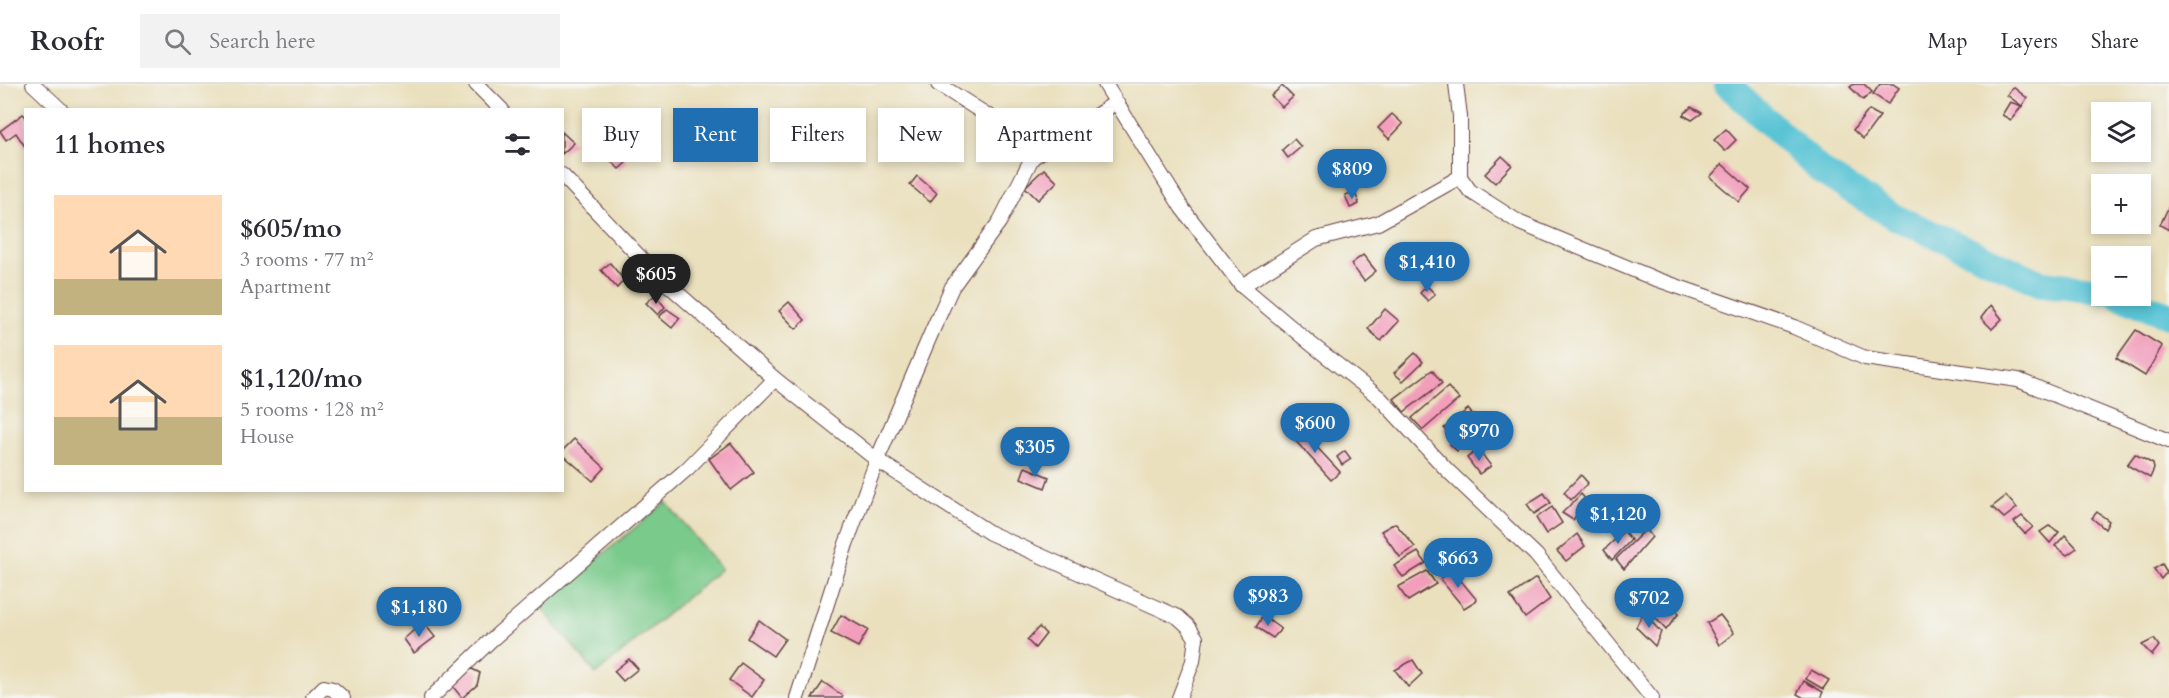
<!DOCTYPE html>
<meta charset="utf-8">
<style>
body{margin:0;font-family:Cardo,serif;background:#f2f2f3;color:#2b2b33;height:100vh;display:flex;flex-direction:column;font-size:22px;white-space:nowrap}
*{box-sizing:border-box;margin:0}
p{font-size:20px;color:#7c7c81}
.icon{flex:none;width:33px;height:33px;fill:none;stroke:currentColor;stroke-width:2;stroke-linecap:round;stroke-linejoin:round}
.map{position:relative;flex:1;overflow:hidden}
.panel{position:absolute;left:24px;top:24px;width:540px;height:384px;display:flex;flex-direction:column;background:#fff;border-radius:0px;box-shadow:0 3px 9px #0003}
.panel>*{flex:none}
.top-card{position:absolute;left:582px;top:24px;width:570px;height:54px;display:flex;gap:12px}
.controls{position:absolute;left:2091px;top:18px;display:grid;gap:12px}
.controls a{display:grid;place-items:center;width:60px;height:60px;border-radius:0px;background:#fff;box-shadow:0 3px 9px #0003;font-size:30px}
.price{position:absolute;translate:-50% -51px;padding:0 14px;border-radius:21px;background:#1f6fb2;color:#fff;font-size:20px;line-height:39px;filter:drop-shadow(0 2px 3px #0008)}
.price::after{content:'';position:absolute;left:50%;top:36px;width:18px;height:14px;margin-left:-9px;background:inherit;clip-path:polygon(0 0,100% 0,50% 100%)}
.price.current{background:#222;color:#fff}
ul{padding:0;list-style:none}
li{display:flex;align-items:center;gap:18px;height:150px;padding:0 30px}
li span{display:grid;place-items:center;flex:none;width:168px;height:120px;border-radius:0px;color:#555}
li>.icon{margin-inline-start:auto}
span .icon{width:72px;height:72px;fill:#fffc;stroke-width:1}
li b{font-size:26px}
h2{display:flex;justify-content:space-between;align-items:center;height:72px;padding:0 30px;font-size:26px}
.tag{padding:0 21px;border-radius:0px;background:#fff;box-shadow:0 3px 9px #0003;font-size:21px;line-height:54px}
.tag.current{background:#1f6fb2;color:#fff}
header{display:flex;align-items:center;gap:36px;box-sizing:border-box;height:84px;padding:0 30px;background:#fff;border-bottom:2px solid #e1e1e2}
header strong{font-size:28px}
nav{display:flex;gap:33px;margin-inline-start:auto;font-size:21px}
.search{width:420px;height:54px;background:#f2f2f3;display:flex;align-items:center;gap:15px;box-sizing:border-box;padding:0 21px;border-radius:0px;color:#7c7c81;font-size:22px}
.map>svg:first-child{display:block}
.green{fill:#7aca8b;stroke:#62745b;stroke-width:1.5}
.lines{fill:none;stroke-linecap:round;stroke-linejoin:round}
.river{stroke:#5ac4d5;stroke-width:27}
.building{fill:#f29ebb}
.minor-casing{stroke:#623c41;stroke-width:16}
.minor{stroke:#fff;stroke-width:14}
</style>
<header>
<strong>Roofr</strong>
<div class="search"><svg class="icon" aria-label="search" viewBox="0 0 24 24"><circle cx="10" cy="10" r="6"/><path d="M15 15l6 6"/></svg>Search here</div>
<nav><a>Map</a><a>Layers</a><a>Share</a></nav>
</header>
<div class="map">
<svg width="2169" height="614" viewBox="0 0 2169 614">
<rect width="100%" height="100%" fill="#f6f6f2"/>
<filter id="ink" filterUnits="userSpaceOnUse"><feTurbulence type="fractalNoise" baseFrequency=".0167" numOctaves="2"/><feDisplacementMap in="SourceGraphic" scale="12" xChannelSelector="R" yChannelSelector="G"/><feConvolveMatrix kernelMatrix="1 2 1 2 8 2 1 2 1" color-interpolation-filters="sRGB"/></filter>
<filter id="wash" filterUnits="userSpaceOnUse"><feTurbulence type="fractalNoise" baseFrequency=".008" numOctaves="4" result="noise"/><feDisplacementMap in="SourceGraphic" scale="24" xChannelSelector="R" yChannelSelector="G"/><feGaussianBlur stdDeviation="1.35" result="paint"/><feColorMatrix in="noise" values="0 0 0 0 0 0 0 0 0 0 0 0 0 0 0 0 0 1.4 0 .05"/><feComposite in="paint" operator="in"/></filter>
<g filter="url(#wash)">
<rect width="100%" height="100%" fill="#eae0be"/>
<path class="green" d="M666 418 721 485 596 590 540 522Z"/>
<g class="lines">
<g class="river">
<path d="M1727 0 1822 88 1893 132 2040 199 2102 207"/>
<path d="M2119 212 2169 231"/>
</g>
</g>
<g id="blocks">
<g class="building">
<path d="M1854 0H1864L1872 8 1863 16 1850 3Z"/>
<path d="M1880 0H1893L1899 4 1888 20 1873 10Z"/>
<path d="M1282 2 1293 13 1282 23 1271 12Z"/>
<path d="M2013 3 2027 14 2022 22 2007 11Z"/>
<path d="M2010 18 2022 22 2011 36 2002 31Z"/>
<path d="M1691 23 1702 29 1692 36 1683 31Z"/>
<path d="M1869 26 1880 32 1863 55 1853 46Z"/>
<path d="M23 30 26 33V64L16 49 6 56 0 47Z"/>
<path d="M1392 30 1403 40 1389 55 1378 44Z"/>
<path d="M1726 45 1736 56 1725 67 1714 56Z"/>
<path d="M596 46 605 57 597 64 587 53Z"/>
<path d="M562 48 574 59 562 70Z"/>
<path d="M1294 55 1301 63 1288 74 1282 66Z"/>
<path d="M613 64 627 78 619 85 606 72Z"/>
<path d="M1502 72 1512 81 1495 99 1485 90Z"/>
<path d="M1722 80 1750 105 1739 118 1710 93Z"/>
<path d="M1044 85 1057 98 1038 116 1025 103Z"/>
<path d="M917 92 937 109 930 118 910 101Z"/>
<path d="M1355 108 1359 120 1350 124 1345 111Z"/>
<path d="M2169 122V146L2160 141Z"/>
<path d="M1363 171 1376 187 1364 197 1351 180Z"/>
<path d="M610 179 624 196 617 204 601 186Z"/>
<path d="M1427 202 1435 210 1428 217 1420 209Z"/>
<path d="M655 211 665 223 658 231 646 219Z"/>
<path d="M789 218 805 236 796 245 779 227Z"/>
<path d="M1991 221 2002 235 1992 245 1981 234Z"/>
<path d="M667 225 680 234 672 244 659 233Z"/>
<path d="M1385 225 1399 237 1381 257 1368 245Z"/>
<path d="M2136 246 2162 262 2145 292 2116 274Z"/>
<path d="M1415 269 1423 278 1403 297 1394 289Z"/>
<path d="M1432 286 1442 299 1404 328 1394 315Z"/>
<path d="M1448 303 1459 315 1423 346 1412 334Z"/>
<path d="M1468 325 1477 336 1485 345 1457 367 1450 360 1477 336 1452 353 1444 344Z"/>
<path d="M1299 344 1340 388 1331 396 1291 352Z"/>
<path d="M1020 354 1041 369 1034 379 1013 364Z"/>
<path d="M574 355 605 384 593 397 562 370V367Z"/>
<path d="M731 359 754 388 731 406 709 375Z"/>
<path d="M1478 365 1491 382 1479 390 1467 374Z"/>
<path d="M1345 367 1351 375 1342 381 1337 373Z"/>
<path d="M2135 370 2153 380 2154 385 2150 394 2127 381Z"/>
<path d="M1025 383 1049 393 1045 404 1021 394Z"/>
<path d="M1581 391 1588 399 1571 416 1564 408Z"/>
<path d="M1544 409 1551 419 1534 430 1527 420Z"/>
<path d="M1581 410 1587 417 1573 436 1562 429Z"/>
<path d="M2006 412 2017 424 2004 434 1992 423Z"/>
<path d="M1645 420 1651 424 1642 438 1635 430Z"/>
<path d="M1552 423 1562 439 1546 450 1536 434Z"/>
<path d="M2097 428 2109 437 2105 445 2092 434Z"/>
<path d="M2022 432 2033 443 2025 450 2014 438Z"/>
<path d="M1395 439 1415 463 1400 473 1381 447Z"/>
<path d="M2049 442 2059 448 2050 459 2040 448Z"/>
<path d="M1646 445 1652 453 1624 485 1616 475Z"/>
<path d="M1624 447 1631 456 1612 476 1604 466Z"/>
<path d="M1577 450 1585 462 1566 477 1557 467Z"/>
<path d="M2065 451 2077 464 2067 471 2055 462Z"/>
<path d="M1418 468 1426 479 1403 493 1394 482Z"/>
<path d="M2162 480 2167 488 2161 495 2154 485Z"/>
<path d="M1452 486 1477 516 1464 524 1440 495Z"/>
<path d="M1427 487 1436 500 1408 517 1398 503Z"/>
<path d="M1536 494 1550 515 1525 534 1510 512Z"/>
<path d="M1659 511 1679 529 1666 546 1647 524Z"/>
<path d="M1643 529 1661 548 1655 562 1636 543Z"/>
<path d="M841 531 868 546 858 563 831 549Z"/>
<path d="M1720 531 1734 549 1719 561 1707 539Z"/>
<path d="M1263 532 1281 545 1273 554 1256 543Z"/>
<path d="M759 536 785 555 773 572 747 554Z"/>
<path d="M423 538 435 553 414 569 404 555Z"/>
<path d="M1039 543 1046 550 1035 564 1027 556Z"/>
<path d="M2154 555 2159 562 2152 571 2142 561Z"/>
<path d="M629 575 638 585 623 597 614 587Z"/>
<path d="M1413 576 1422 590 1408 603 1395 586Z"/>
<path d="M741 579 764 596 752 613 729 596Z"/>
<path d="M470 584 480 589 477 601 462 614 450 599Z"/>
<path d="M1811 586 1829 596 1823 605 1806 595Z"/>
<path d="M1804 597 1823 608 1820 614H1804L1797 610Z"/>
<path d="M823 598 843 612 842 614H812Z"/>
</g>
</g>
</g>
<g filter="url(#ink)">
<use href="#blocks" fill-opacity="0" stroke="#623c41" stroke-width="1.5"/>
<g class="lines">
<g class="minor-casing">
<g id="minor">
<path d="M33 0 61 26"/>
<path d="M476 0 502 26"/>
<path d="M1105 0 1182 124 1242 202 1311 260 1380 314 1447 386 1536 471 1652 614"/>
<path d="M1456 0 1460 32V93L1470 107 1520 139 1653 194 1794 243 1865 274 2018 296 2169 357"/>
<path d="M1032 74 1115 19"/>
<path d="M562 91 655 189 775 295 877 376 990 449 1178 533 1188 542 1196 554 1193 577 1179 614"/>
<path d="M1242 202 1316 155 1378 139 1460 93"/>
<path d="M313 614 324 603 333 605 343 614"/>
<path d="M431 614 490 557 688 384 775 295"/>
<path d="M797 614 846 460 877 376 933 245 952 203 1000 137 1032 74 998 38 938 0"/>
</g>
</g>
<use href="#minor" class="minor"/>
</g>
</g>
</svg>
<div class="controls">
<a><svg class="icon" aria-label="layers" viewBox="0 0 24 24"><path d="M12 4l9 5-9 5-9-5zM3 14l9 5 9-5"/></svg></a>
<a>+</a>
<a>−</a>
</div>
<b class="price" style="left:1352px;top:116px">$809</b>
<b class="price" style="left:1427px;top:209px">$1,410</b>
<b class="price current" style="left:656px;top:221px">$605</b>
<b class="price" style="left:1315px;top:370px">$600</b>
<b class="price" style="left:1479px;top:378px">$970</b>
<b class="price" style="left:1035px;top:394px">$305</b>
<b class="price" style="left:1618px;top:461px">$1,120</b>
<b class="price" style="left:1458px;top:505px">$663</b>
<b class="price" style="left:1268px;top:543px">$983</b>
<b class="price" style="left:1649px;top:545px">$702</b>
<b class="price" style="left:419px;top:554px">$1,180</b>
<div class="top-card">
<a class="tag">Buy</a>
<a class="tag current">Rent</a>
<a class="tag">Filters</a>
<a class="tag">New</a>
<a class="tag">Apartment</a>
</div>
<section class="panel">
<h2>11 homes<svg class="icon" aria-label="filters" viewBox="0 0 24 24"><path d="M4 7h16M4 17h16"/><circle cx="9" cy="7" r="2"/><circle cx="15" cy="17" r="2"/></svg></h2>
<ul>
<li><span style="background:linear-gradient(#ffd9b3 70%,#c2b280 0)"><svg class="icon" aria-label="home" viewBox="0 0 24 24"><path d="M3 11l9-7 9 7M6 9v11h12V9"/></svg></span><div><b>$605/mo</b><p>3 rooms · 77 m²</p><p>Apartment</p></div></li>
<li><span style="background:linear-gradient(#ffd9b3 60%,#c2b280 0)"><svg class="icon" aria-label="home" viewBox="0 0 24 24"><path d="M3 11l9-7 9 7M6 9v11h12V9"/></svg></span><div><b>$1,120/mo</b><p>5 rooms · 128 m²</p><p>House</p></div></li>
</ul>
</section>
</div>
